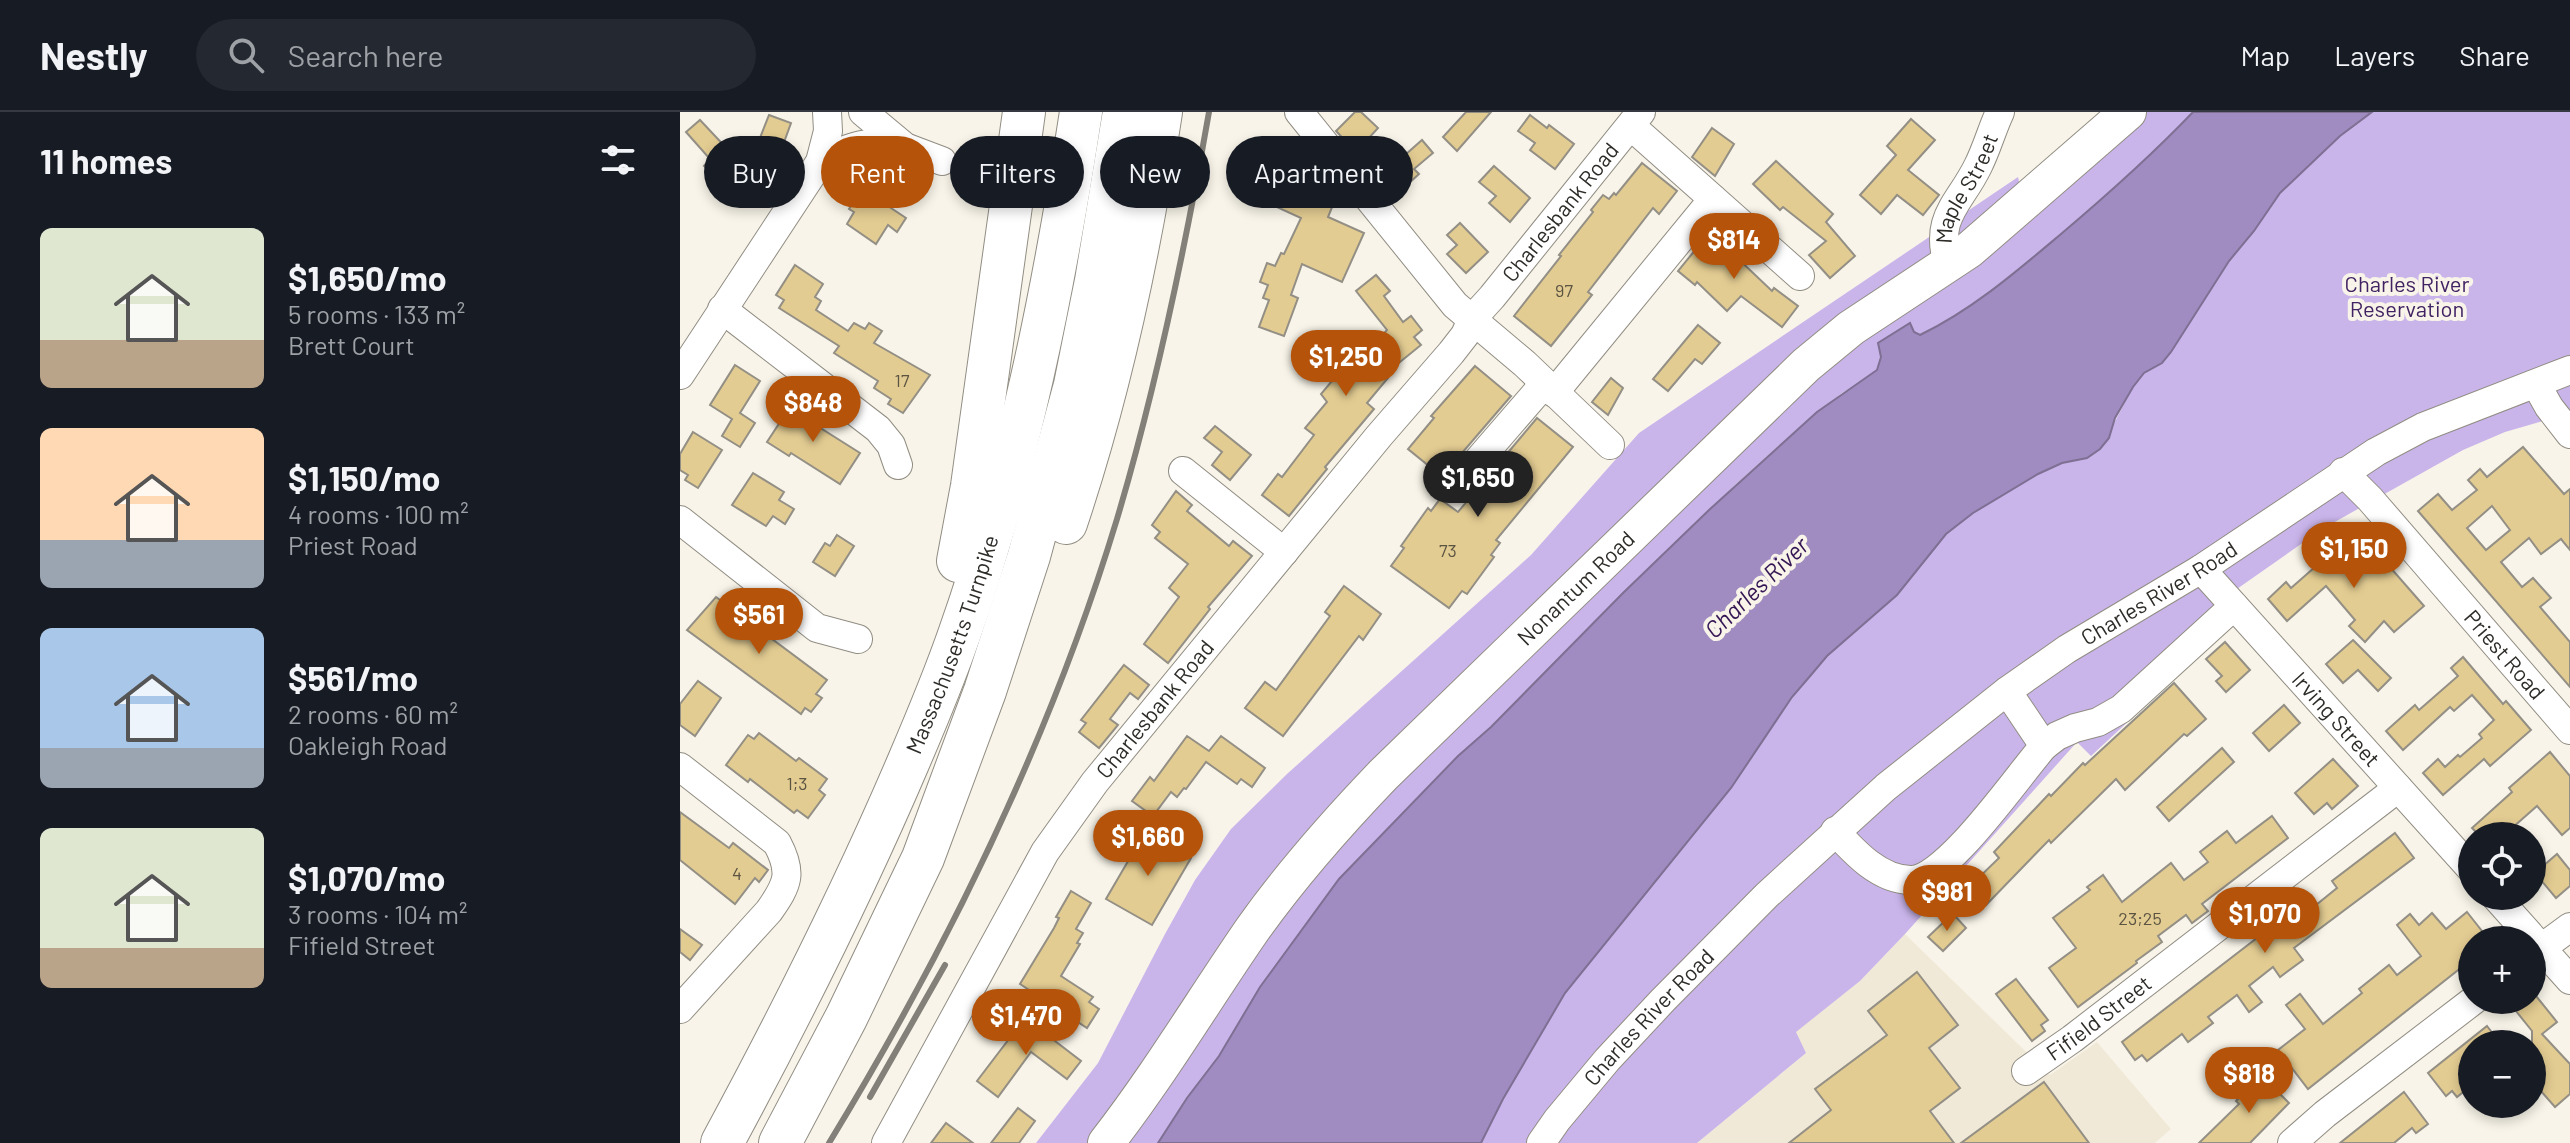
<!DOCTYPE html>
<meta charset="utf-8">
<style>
body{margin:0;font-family:Barlow,sans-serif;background:#242831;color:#f1f3f6;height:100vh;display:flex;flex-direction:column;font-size:30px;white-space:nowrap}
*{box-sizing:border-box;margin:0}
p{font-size:26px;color:#9ea1a6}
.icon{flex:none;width:44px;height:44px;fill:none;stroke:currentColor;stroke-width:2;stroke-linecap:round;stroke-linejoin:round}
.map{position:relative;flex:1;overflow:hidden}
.sheet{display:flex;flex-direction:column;background:#171b24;width:680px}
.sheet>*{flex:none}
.guide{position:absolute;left:24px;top:24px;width:760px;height:72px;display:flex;gap:16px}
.controls{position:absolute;left:1778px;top:710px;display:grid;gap:16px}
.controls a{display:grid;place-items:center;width:88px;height:88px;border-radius:50%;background:#171b24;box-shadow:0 4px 12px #0003;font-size:40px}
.price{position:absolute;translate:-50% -68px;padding:0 18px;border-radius:28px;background:#b45309;color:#fff;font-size:26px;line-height:52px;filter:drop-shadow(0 2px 4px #0008)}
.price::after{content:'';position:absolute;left:50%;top:48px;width:24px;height:18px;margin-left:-12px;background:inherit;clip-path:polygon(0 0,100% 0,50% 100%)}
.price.current{background:#222;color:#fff}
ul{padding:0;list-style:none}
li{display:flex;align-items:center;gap:24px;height:200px;padding:0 40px}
li span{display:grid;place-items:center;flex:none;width:224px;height:160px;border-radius:12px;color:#555}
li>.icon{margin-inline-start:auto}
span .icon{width:96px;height:96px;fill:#fffc;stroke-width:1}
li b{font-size:34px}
h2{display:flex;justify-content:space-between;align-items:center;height:96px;padding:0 40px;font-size:34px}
.tag{padding:0 28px;border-radius:36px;background:#171b24;box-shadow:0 4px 12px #0003;font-size:28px;line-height:72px}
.tag.current{background:#b45309;color:#fff}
header{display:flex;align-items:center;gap:48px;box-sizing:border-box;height:112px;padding:0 40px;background:#171b24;border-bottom:2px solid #363941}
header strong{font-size:38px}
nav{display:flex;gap:44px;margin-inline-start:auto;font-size:28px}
.search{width:560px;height:72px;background:#242831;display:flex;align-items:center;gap:20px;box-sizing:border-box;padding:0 28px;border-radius:44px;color:#9ea1a6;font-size:30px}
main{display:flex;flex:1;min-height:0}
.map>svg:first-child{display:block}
.built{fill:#f1e9d7}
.green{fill:#cab5eb}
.water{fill:#a08cc1;stroke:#7e6f93;stroke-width:2}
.building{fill:#e3cc92;stroke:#938f85;stroke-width:2;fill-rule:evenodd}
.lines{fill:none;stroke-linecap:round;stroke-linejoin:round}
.minor-casing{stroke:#918d83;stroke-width:30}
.major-casing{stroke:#918d83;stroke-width:38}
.highway-casing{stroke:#918d83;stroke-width:44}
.minor{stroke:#fff;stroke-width:28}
.major{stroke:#fff;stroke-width:36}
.highway{stroke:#fff;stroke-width:42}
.rail{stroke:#838079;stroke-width:6}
.labels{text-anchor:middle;stroke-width:8;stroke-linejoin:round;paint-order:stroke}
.number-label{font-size:18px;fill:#5b5442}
.street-label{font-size:22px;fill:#2e2c28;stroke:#f8f4e9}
.park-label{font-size:22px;fill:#412363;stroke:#f8f4e9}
.water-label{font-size:24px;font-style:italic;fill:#341554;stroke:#f8f4e9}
</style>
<header>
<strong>Nestly</strong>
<div class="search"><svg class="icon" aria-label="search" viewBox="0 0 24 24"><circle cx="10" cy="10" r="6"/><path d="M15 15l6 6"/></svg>Search here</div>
<nav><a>Map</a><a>Layers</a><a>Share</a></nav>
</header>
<main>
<section class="sheet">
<h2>11 homes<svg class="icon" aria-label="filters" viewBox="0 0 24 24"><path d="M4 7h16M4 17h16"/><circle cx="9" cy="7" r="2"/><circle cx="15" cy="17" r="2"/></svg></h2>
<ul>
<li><span style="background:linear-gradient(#dfe7d0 70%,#b9a48a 0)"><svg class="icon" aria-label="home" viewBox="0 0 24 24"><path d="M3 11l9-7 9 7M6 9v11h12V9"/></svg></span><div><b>$1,650/mo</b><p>5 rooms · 133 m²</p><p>Brett Court</p></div></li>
<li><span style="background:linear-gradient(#ffd9b3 70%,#9aa5b1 0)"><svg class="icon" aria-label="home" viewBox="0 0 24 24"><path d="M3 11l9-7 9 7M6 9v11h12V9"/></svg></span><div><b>$1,150/mo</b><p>4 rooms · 100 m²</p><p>Priest Road</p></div></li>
<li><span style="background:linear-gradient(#a9c7e8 75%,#9aa5b1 0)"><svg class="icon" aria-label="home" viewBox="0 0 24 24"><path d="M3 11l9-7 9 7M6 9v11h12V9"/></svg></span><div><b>$561/mo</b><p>2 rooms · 60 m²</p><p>Oakleigh Road</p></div></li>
<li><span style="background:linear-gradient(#dfe7d0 75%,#b9a48a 0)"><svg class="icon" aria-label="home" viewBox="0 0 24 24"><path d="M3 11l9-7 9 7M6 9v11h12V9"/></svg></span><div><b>$1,070/mo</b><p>3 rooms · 104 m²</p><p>Fifield Street</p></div></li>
</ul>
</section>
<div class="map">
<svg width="1890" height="1031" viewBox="0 0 1890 1031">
<rect width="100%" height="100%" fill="#f8f4e9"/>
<path class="built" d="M1225 822 1370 963 1417 930 1491 1017 1475 1031H1017L1126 941 1115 920 1180 869Z"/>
<g class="green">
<path d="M1448 0H1513C1470 45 1424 86 1376 126 1334 162 1290 199 1240 223L1234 220 1230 212 1201 245 1197 258 1183 269 1162 281 1114 320 1054 374 916 509 811 615 778 644 659 767 580 875 539 944 507 986 478 1031H356L418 951 485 822 515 768 551 717 607 662 851 443 959 321 1338 65 1344 91Z"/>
<path d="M1692 0H1890V301L1825 320 1783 338 1644 416 1534 493 1551 514 1411 644 1397 630 1225 822 1180 869 1116 920 1126 941 1017 1031H801L823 987 885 881 1051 676 1112 585 1131 563 1147 544 1217 483 1266 422 1292 401 1358 362 1382 351 1407 345 1432 315 1453 275 1464 261 1482 251 1491 240 1550 148 1574 119 1600 81 1660 24Z"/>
</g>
<path class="water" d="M1513 0H1692L1660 24 1600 81 1574 119 1549 149 1491 240 1482 251 1464 261 1453 275 1435 306 1429 326 1420 337 1407 346 1382 351 1358 362 1293 401 1266 422 1217 483 1147 544 1131 563 1112 585 1051 676 885 881 823 987 801 1031H478L507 986 539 944 580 875 659 767 778 644 811 615 943 481 1029 398 1137 300 1197 258 1201 245 1198 231 1230 211 1234 220 1240 223C1292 198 1337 159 1381 122 1427 83 1471 44 1513 0Z"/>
<g class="building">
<path d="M675 0H681L698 16 676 40 656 19Z"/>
<path d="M786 0H811L777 39 763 25Z"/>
<path d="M89 3 111 11 99 44 76 36Z"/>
<path d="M850 3 867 16 869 13 894 32 875 57 850 38 855 31 838 19Z"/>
<path d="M1231 7 1255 28 1228 58 1259 83 1243 103 1217 83 1201 102 1180 83 1216 43 1207 34Z"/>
<path d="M20 8 51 41 54 39 86 68 70 85 54 70 49 77 24 54 30 47 6 20Z"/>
<path d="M1032 16 1054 32 1035 64 1012 45Z"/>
<path d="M742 28 753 41 734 57 739 62 715 84 699 66Z"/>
<path d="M608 41 629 51 620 72 655 88 648 105 684 121 662 170 622 152 611 183 618 186 604 224 579 215 589 188 583 186 588 173 580 170 587 151 595 154 601 141 604 142 621 106 586 90Z"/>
<path d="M1096 49 1153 102 1146 110 1175 144 1150 166 1129 143 1146 129 1103 95 1100 98 1073 72Z"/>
<path d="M962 51 997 79 979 102 973 96 908 180 912 183 871 234 834 204 881 144 879 143 913 100 911 98 923 83 929 87 934 81 936 83Z"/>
<path d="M814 54 850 86 830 110 809 91 816 84 799 70Z"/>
<path d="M192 78 208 88 205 92 226 106 217 120 208 113 196 132 167 112 174 100 169 97 178 84 185 88Z"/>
<path d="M780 111 808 140 786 161 767 142 777 133 767 123Z"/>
<path d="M1030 120 1092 179 1094 176 1118 194 1102 215 1061 184 1047 199 1017 170 1015 173 998 159Z"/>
<path d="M115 153 143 172 135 185 141 189 136 198 168 219 174 211 185 217 189 211 202 219 194 231 250 263 223 301 208 292 211 287 194 276 198 269 154 241 159 234 99 196 104 188 96 183Z"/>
<path d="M696 163 710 179 704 184 723 210 731 204 742 218 734 225 741 233 704 263 708 266 687 291 694 297 645 355 647 357 609 404 582 383 598 362 602 365 634 323 625 316 647 290 641 282 662 257 642 240 654 225 681 248 707 218 676 179Z"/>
<path d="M1018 213 1040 231 1022 252 1015 247 988 279 973 267Z"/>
<path d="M55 253 80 269 60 301 75 311 60 335 42 324 52 307 30 293Z"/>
<path d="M795 254 831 284 769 356 765 367 728 337 754 306 751 304Z"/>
<path d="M931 266 943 276 928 303 912 290Z"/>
<path d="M119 292 136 303 131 310 180 341 160 372 111 341 109 344 87 330 110 295 115 299Z"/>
<path d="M857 306 893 335 816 428 820 431 811 443 814 445 787 482 782 479 769 496 711 454 724 436 721 434 748 396 751 399 760 387 778 400Z"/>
<path d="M535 314 571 343 550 368 532 353 542 340 524 326Z"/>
<path d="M13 320 42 338 18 376 5 368 8 363 0 358V342Z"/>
<path d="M1843 335 1884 382 1890 377V438L1881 427 1861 442 1849 426 1821 450 1842 475 1853 466 1871 486 1860 495 1890 530V575L1738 399 1758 382 1772 398 1797 378 1788 368 1800 357 1807 365ZM1812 394 1830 418 1806 438 1787 416Z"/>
<path d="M73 361 104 380 99 388 114 397 105 412 93 404 86 414 52 393Z"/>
<path d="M496 379 512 393 507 399 549 434 553 429 572 444 528 495 530 497 488 551 464 532 499 485 489 476 508 452 475 426 480 420 472 413Z"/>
<path d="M1681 422 1744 494 1714 520 1704 509 1685 530 1669 514 1675 508 1646 474 1607 509 1588 487 1606 470 1611 476 1651 441 1654 445Z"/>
<path d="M157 423 174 434 155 464 133 450 145 431 150 434Z"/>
<path d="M664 474 701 502 683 528 679 524 603 624 565 596 585 570 596 578 650 504 645 500Z"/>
<path d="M36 485 147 568 136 582 142 586 131 600 125 596 121 602 7 518Z"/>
<path d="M1673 528 1711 566 1698 579 1678 558 1663 571 1646 552Z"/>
<path d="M1545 530 1570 558 1546 580 1536 569 1542 564 1526 547Z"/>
<path d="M1783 545 1823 592 1826 589 1851 618 1810 654 1804 647 1763 683 1743 661 1758 647 1765 655 1778 643 1780 645 1802 626 1799 622 1814 608 1792 583 1774 599 1770 595 1723 638 1706 619 1735 593 1739 598 1778 564 1771 556Z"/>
<path d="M444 553 469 573 458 587 450 581 430 607 438 613 419 636 399 620 406 611 401 608Z"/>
<path d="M18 569 41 586 15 624 0 613V592Z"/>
<path d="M1494 571 1526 607 1507 624 1504 622 1445 678 1436 667 1371 731 1369 728 1306 793 1288 776 1319 746 1314 740 1369 682 1371 684 1403 651 1405 653Z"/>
<path d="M1604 593 1620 611 1589 639 1573 621Z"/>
<path d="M79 621 116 649 119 646 147 667 139 678 145 683 128 706 117 698 114 701 70 667 68 670 46 653 68 623 74 627Z"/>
<path d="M507 624 529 639 541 624 585 656 572 675 561 667 557 672 526 650 506 677 504 676 497 685 491 680 473 704 452 689 470 665 474 669Z"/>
<path d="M1542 636 1554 650 1489 709 1477 695Z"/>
<path d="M1870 640 1890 664V716L1882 723 1857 694 1823 724H1800L1792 716 1832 680 1829 676Z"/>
<path d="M1653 647 1678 674 1652 697 1647 691 1634 702 1615 681Z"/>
<path d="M0 700 49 736 53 731 88 758 79 770 75 766 55 792 0 748Z"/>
<path d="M1592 704 1608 726 1522 792 1528 799 1512 811 1506 803 1478 824 1482 830 1456 849 1457 851 1398 895 1369 856 1396 836 1373 806 1410 778 1407 775 1423 763 1442 790 1491 751 1504 768 1528 750 1520 740 1547 719 1556 731Z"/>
<path d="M465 720 511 746 472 813 426 787Z"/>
<path d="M1715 721 1734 746 1614 836 1623 848 1600 865 1593 855 1569 874 1582 890 1569 900 1557 883 1528 905 1533 911 1508 930 1502 922 1467 949 1462 943 1455 948 1442 930 1625 789 1631 797 1657 776 1652 769Z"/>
<path d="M1877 742 1890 758V774L1876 786 1855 761Z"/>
<path d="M391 779 411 791 396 817 403 821 397 831 400 832 381 864 413 885 409 890 419 897 407 916 340 872 374 816 379 806 376 805Z"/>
<path d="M1787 800 1809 828H1792V847L1628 977 1598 938 1625 917 1606 893 1620 882 1643 912 1682 881 1679 877 1709 853 1717 863 1741 844 1717 813 1730 802 1739 813 1752 801 1766 817Z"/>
<path d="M1275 804 1286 816 1263 839 1248 825 1268 806 1271 809Z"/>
<path d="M0 817 22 833 10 848 0 840Z"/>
<path d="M1237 860 1278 913 1249 936 1280 976 1250 999 1274 1031H1109L1151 998 1135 977 1207 923 1188 899Z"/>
<path d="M1336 867 1368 908 1361 913 1365 919 1352 929 1316 882Z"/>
<path d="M1852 879 1877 910 1862 922 1890 952V982L1875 995 1852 969V919L1832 894 1840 888H1852Z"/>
<path d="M345 906 401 949 387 967 351 940 318 985 297 969Z"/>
<path d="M1807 914 1821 932H1792V973L1777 985 1772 979 1766 984 1748 961Z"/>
<path d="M1581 963 1609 991 1570 1031H1519L1559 992 1556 989Z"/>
<path d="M1364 970 1409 1031H1281Z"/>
<path d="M1724 980 1748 1012 1736 1021 1732 1016 1714 1031H1660Z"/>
<path d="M338 996 355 1009 339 1031H311Z"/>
<path d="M266 1011 293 1031H251Z"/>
</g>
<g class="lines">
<g class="minor-casing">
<g id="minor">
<path d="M183 0 225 35 262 49"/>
<path d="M619 0 775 193 845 252 930 333"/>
<path d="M951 14 1120 164"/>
<path d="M140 50C176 32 184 28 225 35"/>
<path id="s1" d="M1268 153C1254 104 1279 93 1298 54 1307 36 1312 17 1320 0"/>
<path d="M42 197 198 317 211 333 218 353"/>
<path d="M0 263 140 50 148 19 147 0"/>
<path d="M1856 272 1869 295 1890 322"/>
<path d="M874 281 1033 87"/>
<path d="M503 359 604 440"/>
<path id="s2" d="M1663 360 1690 387 1890 618"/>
<path d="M782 367 864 272"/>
<path d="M0 408 137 516 178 527"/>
<path id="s3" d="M1521 457 1792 758"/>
<path d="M1327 579 1364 634"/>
<path d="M0 655 97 731C113 761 108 772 89 799L0 897"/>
<path d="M1155 719C1175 741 1200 768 1231 768 1266 769 1339 662 1364 634L1377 624 1395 616 1418 610 1441 597 1554 494"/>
<path d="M1815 784 1890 868"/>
<path d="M1852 843 1890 815"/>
<path id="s4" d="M1346 959 1392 927 1718 676"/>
<path id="s5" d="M206 1031 365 740 415 670 699 324 771 241 785 223 792 207 812 185 961 0"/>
<path id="s6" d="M861 1031 877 1008 927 948 983 888 1087 783 1206 675 1327 579 1387 537 1521 457 1696 340 1743 315 1890 258"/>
<path d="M1612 1031 1645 1002 1794 888"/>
</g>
</g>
<g class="major-casing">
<g id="major">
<path id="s7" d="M426 1031C479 963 523 889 572 818 611 763 656 712 703 663L1126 253 1171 216 1289 138 1448 0"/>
</g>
</g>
<g class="highway-casing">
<g id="highway">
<path d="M386 411C431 277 460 139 481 0"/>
<path d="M278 449 292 374 344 0"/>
<path id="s8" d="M42 1031C109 907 172 782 228 651 246 609 264 566 279 523 339 353 374 177 401 0"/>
<path d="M100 1031 166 906 243 746 305 579 349 444 395 273 416 169 444 0"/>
</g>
</g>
<use href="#minor" class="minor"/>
<use href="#major" class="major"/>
<use href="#highway" class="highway"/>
<g class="rail">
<path d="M190 985 265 853"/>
<path d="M149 1031C269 834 370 628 437 407 477 273 505 137 529 0"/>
</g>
</g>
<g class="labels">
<g class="number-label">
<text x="884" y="185">97</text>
<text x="222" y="275">17</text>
<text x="768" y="445">73</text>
<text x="117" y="678">1;3</text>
<text x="57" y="768">4</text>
<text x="1460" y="813">23;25</text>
</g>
<g class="street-label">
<text dy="8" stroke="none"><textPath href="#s1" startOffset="82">Maple Street</textPath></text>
<text dy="8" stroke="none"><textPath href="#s5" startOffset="1154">Charlesbank Road</textPath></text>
<text dy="8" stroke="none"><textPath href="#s7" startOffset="730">Nonantum Road</textPath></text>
<text dy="8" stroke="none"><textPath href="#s6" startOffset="832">Charles River Road</textPath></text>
<text dy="8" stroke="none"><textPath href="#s8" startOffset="550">Massachusetts Turnpike</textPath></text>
<text dy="8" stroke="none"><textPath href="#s2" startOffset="244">Priest Road</textPath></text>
<text dy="8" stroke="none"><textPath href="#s5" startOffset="512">Charlesbank Road</textPath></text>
<text dy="8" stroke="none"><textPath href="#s3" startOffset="202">Irving Street</textPath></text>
<text dy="8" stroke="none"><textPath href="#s6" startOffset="166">Charles River Road</textPath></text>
<text dy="8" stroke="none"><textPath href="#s4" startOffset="90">Fifield Street</textPath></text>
</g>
<g class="park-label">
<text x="1727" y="180">Charles River<tspan x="1727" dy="25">Reservation</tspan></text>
</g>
<g class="water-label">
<text transform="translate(1077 476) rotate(-44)" y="8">Charles River</text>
</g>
</g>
</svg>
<div class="controls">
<a><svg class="icon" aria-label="locate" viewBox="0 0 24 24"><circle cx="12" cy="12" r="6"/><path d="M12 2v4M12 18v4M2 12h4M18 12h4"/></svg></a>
<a>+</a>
<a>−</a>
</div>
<b class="price" style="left:1054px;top:169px">$814</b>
<b class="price" style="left:666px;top:286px">$1,250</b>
<b class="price" style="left:133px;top:332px">$848</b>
<b class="price current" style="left:798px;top:407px">$1,650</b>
<b class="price" style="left:1674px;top:478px">$1,150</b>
<b class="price" style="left:79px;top:544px">$561</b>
<b class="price" style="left:468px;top:766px">$1,660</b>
<b class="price" style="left:1267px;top:821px">$981</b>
<b class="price" style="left:1585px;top:843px">$1,070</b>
<b class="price" style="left:346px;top:945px">$1,470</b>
<b class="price" style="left:1569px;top:1003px">$818</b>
<div class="guide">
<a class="tag">Buy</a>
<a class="tag current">Rent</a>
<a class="tag">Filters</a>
<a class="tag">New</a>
<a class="tag">Apartment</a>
</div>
</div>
</main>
